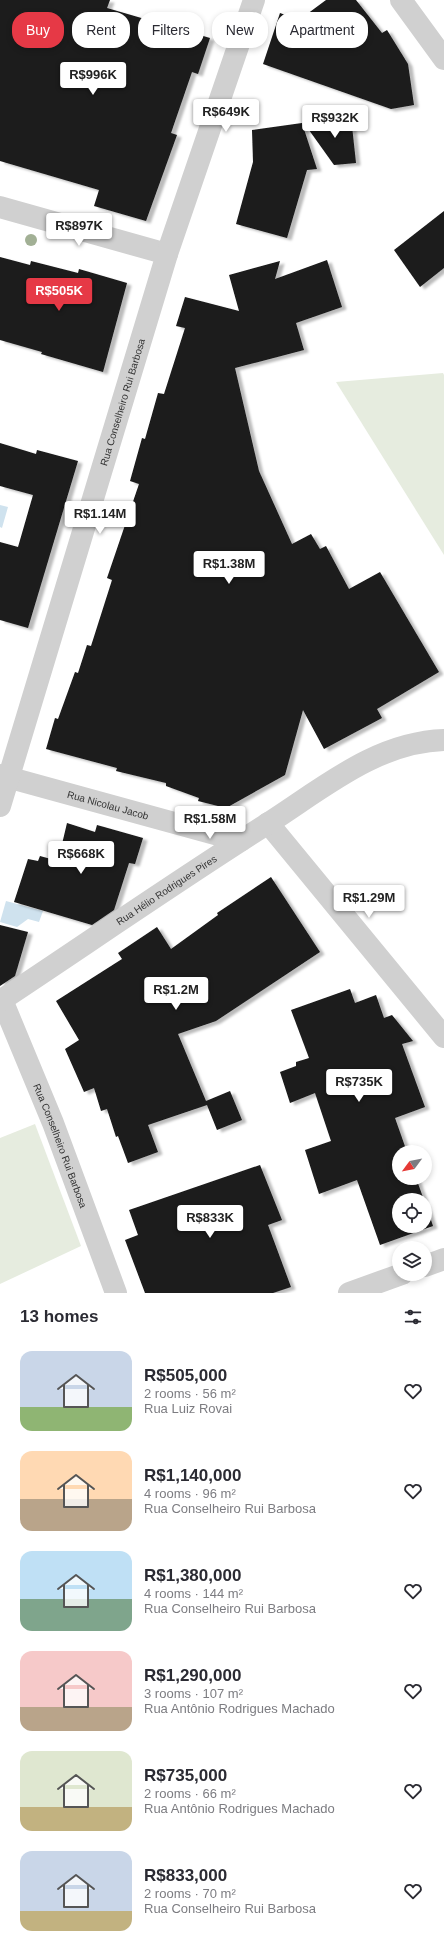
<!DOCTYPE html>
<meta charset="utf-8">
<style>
body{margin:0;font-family:Helvetica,sans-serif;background:#f2f2f3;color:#2b2b33;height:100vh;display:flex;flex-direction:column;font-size:15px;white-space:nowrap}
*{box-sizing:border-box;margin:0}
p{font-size:13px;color:#7c7c81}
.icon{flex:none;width:22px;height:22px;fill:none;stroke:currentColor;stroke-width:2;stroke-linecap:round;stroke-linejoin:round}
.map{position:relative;height:1293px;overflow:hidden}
.drawer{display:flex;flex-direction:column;background:#fff;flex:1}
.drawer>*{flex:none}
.guide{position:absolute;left:12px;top:12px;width:420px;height:36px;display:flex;gap:8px}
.needle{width:26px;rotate:238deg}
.fabs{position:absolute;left:392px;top:1145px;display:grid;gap:8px}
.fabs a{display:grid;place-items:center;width:40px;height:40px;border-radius:50%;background:#fff;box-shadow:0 2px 6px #0003;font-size:20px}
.price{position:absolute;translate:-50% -34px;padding:0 9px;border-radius:4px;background:#fff;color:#222;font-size:13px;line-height:26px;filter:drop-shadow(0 1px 2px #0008)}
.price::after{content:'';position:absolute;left:50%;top:24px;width:12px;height:9px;margin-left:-6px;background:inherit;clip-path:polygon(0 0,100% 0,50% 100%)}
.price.active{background:#e63946;color:#fff}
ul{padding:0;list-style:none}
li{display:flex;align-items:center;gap:12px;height:100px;padding:0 20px}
li span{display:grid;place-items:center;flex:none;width:112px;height:80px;border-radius:12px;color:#555}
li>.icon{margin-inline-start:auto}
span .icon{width:48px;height:48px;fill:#fffc;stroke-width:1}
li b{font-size:17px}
h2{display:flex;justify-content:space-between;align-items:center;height:48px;padding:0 20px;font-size:17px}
.pill{padding:0 14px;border-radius:16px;background:#fff;box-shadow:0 2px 6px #0003;font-size:14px;line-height:36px}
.pill.active{background:#e63946;color:#fff}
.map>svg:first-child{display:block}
.green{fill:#e6ecdf}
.water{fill:#cfe2ee}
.building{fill:#1a1a1a;filter:url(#shadow)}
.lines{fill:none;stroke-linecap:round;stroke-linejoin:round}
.minor{stroke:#d0d0d0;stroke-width:22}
.tree{fill:#a2b095}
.labels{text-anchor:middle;stroke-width:4;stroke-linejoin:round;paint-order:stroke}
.street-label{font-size:10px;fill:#333;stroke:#fff}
</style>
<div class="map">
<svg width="444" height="1293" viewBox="0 0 444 1293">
<defs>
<filter id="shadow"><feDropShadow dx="4.5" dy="2.5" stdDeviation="1" flood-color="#0004"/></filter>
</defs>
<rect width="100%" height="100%" fill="#fff"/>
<g class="green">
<path d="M443 373 444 375V555L336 382Z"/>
<path d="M35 1124 81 1246 0 1284V1138Z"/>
</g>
<g class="water">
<path d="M0 505 8 507 2 528 0 527Z"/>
<path d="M6 901 43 911 39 922 28 919 17 927 0 922Z"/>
</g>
<g class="building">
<path d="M0 0H110L107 8 210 38 198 74 192 72 171 133 177 135 146 221 94 206 99 190 0 161Z"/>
<path d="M326 0H356L382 33 387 30 408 64 414 105 391 109 263 64 280 13 299 20Z"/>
<path d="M351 117 356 163 334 165 304 123Z"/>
<path d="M302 123 317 169 307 170 287 238 236 224 253 162 252 130Z"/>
<path d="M444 211V268L420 287 394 250Z"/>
<path d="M0 257 30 265 31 261 78 273 79 269 127 283 103 372 41 354 42 352 0 340Z"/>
<path d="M327 260 342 307 296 323 304 350 235 368 259 471 292 544 311 534 320 549 326 546 349 589 380 572 439 672 377 709 382 718 324 749 303 710 285 775 226 808 198 801 199 798 166 786V783L116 771 117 768 46 749 55 718 58 719 75 672 78 673 87 645 91 646 112 580 107 578 139 484 130 481 142 438 145 439 158 393 164 394 185 328 176 326 185 297 239 311 229 275 280 261 275 279Z"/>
<path d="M0 443 36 454 37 450 78 461 28 628 0 620V542L18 547 33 495 0 486Z"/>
<path d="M67 823 95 832 97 825 143 838 135 864 129 863 114 910 92 925 14 902 28 859 38 861 40 856 58 861Z"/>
<path d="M271 877 320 952 216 1021 178 1034 206 1101 230 1091 242 1120 217 1130 207 1105 148 1125 158 1152 128 1163 118 1136 116 1137 107 1109 101 1111 94 1088 84 1092 65 1049 79 1040 56 1001 122 959 118 953 157 927 171 949 218 915 217 913Z"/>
<path d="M0 925 28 932 15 976 0 986Z"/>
<path d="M350 989 355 1003 376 995 384 1018 392 1015 413 1041 402 1044 425 1107 395 1118 407 1152H399V1178H416L424 1200H399V1226H425V1202L433 1226 380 1245 357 1180 319 1194 305 1150 331 1141 315 1093 290 1103 280 1072 296 1066V1062L309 1058 291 1010Z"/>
<path d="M260 1165 282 1220 268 1225 291 1287 273 1293H145L125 1240 138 1235 129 1210Z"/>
</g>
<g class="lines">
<g class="minor">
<path d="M401 0 444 59"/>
<path d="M0 207 167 254"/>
<path id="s1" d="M0 775 240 841"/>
<path id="s2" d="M0 806 167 254 254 0"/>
<path d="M268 823 444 1037"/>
<path id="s3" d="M2 1000 53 1123 116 1293"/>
<path id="s4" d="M0 1001C89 942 177 881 267 824 322 789 376 742 444 740"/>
<path d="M425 1266 444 1259"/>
<path d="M349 1293 402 1274"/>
</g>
</g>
<circle class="tree" cx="31" cy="240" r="6"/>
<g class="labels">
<g class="street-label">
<text dy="4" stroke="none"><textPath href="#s2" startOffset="422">Rua Conselheiro Rui Barbosa</textPath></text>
<text dy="4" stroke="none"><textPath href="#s1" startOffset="112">Rua Nicolau Jacob</textPath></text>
<text dy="4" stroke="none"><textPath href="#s4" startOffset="200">Rua Hélio Rodrigues Pires</textPath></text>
<text dy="4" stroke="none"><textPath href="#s3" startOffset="157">Rua Conselheiro Rui Barbosa</textPath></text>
</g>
</g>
</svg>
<div class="fabs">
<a><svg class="needle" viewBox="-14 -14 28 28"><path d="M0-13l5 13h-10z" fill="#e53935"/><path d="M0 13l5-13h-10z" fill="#7c7c81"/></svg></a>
<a><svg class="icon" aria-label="locate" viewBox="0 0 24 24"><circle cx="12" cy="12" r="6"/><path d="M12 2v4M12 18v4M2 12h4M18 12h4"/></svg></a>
<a><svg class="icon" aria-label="layers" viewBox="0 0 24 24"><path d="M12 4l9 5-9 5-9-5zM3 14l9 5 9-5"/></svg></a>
</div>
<b class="price" style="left:93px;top:96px">R$996K</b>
<b class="price" style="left:226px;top:133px">R$649K</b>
<b class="price" style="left:335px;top:139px">R$932K</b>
<b class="price" style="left:79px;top:247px">R$897K</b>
<b class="price active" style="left:59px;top:312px">R$505K</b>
<b class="price" style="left:100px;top:535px">R$1.14M</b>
<b class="price" style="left:229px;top:585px">R$1.38M</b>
<b class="price" style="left:210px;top:840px">R$1.58M</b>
<b class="price" style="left:81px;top:875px">R$668K</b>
<b class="price" style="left:369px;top:919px">R$1.29M</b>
<b class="price" style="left:176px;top:1011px">R$1.2M</b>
<b class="price" style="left:359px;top:1103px">R$735K</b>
<b class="price" style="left:210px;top:1239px">R$833K</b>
<div class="guide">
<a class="pill active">Buy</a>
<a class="pill">Rent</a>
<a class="pill">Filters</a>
<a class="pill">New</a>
<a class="pill">Apartment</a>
</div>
</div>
<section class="drawer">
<h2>13 homes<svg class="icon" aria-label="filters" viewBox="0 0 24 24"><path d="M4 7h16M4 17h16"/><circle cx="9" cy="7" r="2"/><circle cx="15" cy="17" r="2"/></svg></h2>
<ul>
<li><span style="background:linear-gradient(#c9d6e8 70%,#8fb573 0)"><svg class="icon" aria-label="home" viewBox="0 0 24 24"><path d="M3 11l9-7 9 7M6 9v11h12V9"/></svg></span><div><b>R$505,000</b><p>2 rooms · 56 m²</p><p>Rua Luiz Rovai</p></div><svg class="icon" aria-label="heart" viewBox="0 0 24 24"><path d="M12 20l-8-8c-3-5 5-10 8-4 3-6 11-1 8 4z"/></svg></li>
<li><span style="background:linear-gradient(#ffd9b3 60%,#b9a48a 0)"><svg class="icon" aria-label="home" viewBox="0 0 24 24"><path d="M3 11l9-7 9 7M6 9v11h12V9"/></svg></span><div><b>R$1,140,000</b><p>4 rooms · 96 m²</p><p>Rua Conselheiro Rui Barbosa</p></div><svg class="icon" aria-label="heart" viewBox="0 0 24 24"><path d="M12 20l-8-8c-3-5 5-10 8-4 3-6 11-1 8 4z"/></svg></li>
<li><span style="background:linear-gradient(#bfe0f5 60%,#7fa58c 0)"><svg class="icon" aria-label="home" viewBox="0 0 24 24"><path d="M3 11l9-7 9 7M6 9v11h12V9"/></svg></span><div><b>R$1,380,000</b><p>4 rooms · 144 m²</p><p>Rua Conselheiro Rui Barbosa</p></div><svg class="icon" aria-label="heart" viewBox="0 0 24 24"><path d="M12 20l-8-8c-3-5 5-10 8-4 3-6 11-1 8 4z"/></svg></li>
<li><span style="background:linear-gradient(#f6c9c9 70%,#b9a48a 0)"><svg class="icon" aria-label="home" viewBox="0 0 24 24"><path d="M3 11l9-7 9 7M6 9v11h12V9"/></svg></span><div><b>R$1,290,000</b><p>3 rooms · 107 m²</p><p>Rua Antônio Rodrigues Machado</p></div><svg class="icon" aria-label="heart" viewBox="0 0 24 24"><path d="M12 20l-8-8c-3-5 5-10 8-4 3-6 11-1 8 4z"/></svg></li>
<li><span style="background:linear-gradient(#dfe7d0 70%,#c2b280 0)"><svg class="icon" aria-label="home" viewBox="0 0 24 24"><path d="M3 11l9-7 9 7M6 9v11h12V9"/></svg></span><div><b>R$735,000</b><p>2 rooms · 66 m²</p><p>Rua Antônio Rodrigues Machado</p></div><svg class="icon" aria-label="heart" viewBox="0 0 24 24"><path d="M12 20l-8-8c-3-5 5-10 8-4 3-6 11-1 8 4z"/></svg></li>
<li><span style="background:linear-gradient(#c9d6e8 75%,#c2b280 0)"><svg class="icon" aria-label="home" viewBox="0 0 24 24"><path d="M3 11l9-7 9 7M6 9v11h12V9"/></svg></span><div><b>R$833,000</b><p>2 rooms · 70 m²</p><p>Rua Conselheiro Rui Barbosa</p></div><svg class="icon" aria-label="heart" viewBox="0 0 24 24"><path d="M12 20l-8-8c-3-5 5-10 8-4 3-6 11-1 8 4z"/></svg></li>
</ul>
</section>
